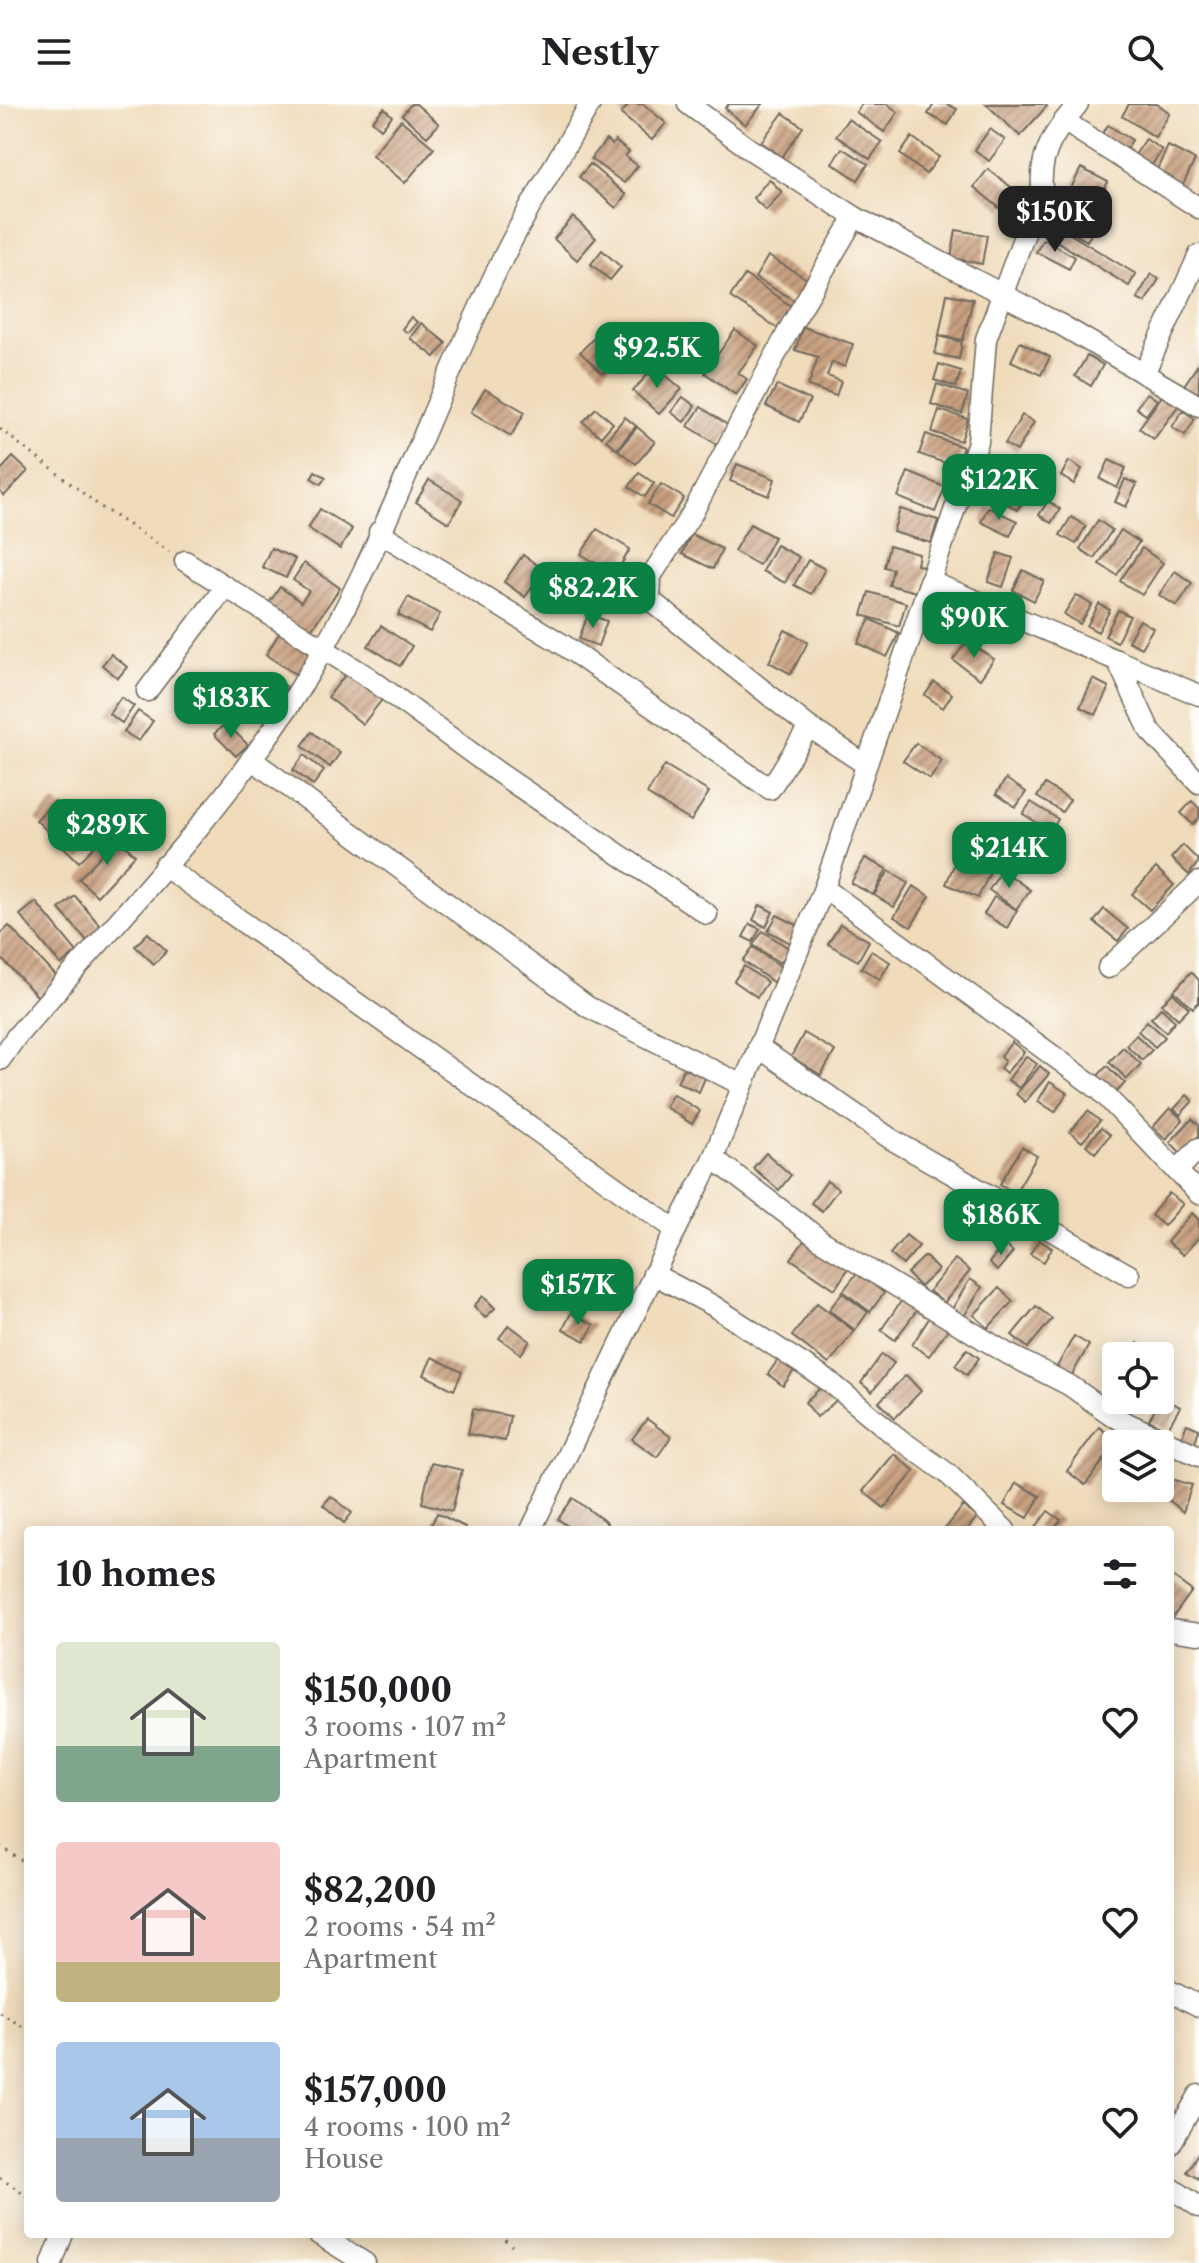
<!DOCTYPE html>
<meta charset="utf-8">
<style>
body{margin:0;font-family:"Libre Caslon Text",serif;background:#f2f2f2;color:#202124;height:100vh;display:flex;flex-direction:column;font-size:30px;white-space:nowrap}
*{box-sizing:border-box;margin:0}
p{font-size:26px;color:#757577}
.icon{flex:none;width:44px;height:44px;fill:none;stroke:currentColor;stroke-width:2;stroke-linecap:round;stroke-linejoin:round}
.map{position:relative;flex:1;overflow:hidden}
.details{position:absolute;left:24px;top:1422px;width:1150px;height:712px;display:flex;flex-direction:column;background:#fff;border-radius:8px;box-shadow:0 4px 20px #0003}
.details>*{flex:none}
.controls{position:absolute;left:1102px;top:1238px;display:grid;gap:16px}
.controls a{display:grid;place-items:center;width:72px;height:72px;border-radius:8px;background:#fff;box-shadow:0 4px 20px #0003;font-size:40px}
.price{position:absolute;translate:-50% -68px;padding:0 18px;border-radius:16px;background:#0b8043;color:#fff;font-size:26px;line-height:52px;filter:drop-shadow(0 2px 4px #0008)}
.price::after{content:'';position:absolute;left:50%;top:48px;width:24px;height:18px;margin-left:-12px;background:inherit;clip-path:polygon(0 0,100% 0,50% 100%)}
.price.selected{background:#222;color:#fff}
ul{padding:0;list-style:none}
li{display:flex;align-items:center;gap:24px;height:200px;padding:0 32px}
li span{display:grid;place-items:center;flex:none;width:224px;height:160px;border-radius:8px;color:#555}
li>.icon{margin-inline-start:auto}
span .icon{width:96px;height:96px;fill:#fffc;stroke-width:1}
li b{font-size:34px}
h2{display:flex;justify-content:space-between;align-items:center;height:96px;padding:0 32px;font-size:34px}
header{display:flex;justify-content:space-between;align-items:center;height:104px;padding:0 32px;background:#fff;font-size:36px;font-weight:700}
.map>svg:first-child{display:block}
.building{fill:url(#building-hatch)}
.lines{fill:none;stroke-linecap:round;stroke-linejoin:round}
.minor-casing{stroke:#70695d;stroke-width:23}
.path{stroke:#70695d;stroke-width:3;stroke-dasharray:2 6;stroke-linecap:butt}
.minor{stroke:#fff;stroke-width:20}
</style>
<header><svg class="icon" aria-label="menu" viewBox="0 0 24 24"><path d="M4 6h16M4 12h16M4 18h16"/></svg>Nestly<svg class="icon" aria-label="search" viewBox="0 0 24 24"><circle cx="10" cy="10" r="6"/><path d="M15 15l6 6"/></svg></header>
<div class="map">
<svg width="1199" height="2159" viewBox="0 0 1199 2159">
<defs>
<pattern id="building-hatch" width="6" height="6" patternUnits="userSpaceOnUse" patternTransform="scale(2)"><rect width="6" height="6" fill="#c9a080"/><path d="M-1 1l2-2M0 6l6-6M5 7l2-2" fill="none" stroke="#a38369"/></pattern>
</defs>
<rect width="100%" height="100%" fill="#fdfcf7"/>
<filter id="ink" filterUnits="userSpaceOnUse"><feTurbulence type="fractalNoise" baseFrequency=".0125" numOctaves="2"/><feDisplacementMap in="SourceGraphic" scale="16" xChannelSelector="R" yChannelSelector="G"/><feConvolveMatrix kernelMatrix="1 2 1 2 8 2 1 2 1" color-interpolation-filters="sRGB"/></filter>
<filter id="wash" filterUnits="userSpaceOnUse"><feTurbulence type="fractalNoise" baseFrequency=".006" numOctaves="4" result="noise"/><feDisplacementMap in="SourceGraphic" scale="32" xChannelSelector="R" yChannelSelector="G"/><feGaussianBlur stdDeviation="1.8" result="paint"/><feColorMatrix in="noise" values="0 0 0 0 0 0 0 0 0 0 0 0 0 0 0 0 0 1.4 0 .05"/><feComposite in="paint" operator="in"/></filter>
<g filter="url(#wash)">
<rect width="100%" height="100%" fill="#f0dbbb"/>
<g id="blocks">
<g class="building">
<path d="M411 0H416L439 20 427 33 402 11Z"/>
<path d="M629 0H643L666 19 652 36 621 10Z"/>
<path d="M729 0H763L745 21 725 4Z"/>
<path d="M862 0H887L898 8 884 28 856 8Z"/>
<path d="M934 0H947L957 5 948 21 928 10Z"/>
<path d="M986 0H1045L1047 2 1020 32Z"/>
<path d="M1129 0H1157L1170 9 1155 33 1122 12Z"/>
<path d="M384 4 392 12 381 25 372 17Z"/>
<path d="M783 9 803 23 782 53 761 38Z"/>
<path d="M848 15 882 38 870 55 836 32Z"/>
<path d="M401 16 434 44 405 79 372 51Z"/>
<path d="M1108 21 1132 36 1125 47 1101 31Z"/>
<path d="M990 25 1005 36 989 57 975 46Z"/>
<path d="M912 33 939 53 926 70 900 50Z"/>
<path d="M1146 35 1162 46 1149 65 1133 54Z"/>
<path d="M606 36 612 41 615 37 629 48 625 52 638 62 624 79 591 55Z"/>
<path d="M1168 42 1195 56 1181 85 1154 72Z"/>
<path d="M842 44 868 60 858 76 832 59Z"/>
<path d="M590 60 626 91 616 104 579 73Z"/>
<path d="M1081 64 1108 78 1098 97 1071 84Z"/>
<path d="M988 65 1016 87 1002 106 974 83Z"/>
<path d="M769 75 782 88 766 106 753 94Z"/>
<path d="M1069 87 1102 103 1095 117 1063 101Z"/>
<path d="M1062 104 1095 123 1087 137 1054 118Z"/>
<path d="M573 113 596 134 577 156 554 135Z"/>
<path d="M1052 119 1136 170 1129 182 1045 130Z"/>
<path d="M956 126 987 131 982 160 951 154Z"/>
<path d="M1043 135 1075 153 1069 165 1036 148Z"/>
<path d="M602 146 621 163 610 176 591 160Z"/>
<path d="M768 152 809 176 796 197 755 174Z"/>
<path d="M1151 170 1159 175 1145 198 1137 194Z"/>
<path d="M745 171 791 202 777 224 730 193Z"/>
<path d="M947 190 973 195 963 236 939 231Z"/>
<path d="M411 213 417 218 408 229 402 225Z"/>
<path d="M421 219 446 239 435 253 410 234Z"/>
<path d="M803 223 853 240 845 263 832 258 827 272 841 277 836 292 808 282 818 253 795 246Z"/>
<path d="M735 226 758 242 738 269 747 275 736 291 705 269Z"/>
<path d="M596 232 619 253 603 270 580 248Z"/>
<path d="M939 232 962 238 959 255 935 250Z"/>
<path d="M1020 238 1050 253 1041 271 1011 257Z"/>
<path d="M1087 252 1103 261 1091 282 1075 272Z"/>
<path d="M1199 259V293L1183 283Z"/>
<path d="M939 260 961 267 956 283 934 276Z"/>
<path d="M655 262 682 285 659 310 633 287Z"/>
<path d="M937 280 968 290 962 310 931 300Z"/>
<path d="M777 281 810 296 799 318 766 302Z"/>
<path d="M485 285 525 308 511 332 471 308Z"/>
<path d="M1147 289 1157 296 1146 311 1136 304Z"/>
<path d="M1162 292 1178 302 1154 335 1139 324Z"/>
<path d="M683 293 695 302 684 318 671 308Z"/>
<path d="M701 303 732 324 720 342 688 322Z"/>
<path d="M596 304 613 319 601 333 583 318Z"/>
<path d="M939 306 968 315 961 337 932 328Z"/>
<path d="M1183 306 1195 315 1185 331 1172 323Z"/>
<path d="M1022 311 1034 318 1017 347 1005 340Z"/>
<path d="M625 313 636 322 617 345 606 336Z"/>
<path d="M637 323 655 338 636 360 618 346Z"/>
<path d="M926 330 963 343 956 363 919 350Z"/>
<path d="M13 353 28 367 4 392 0 387V367Z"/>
<path d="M1109 356 1126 364 1117 384 1100 375Z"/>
<path d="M1069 357 1082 365 1074 380 1061 372Z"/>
<path d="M737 360 775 375 769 392 730 377Z"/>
<path d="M315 367 326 373 321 380 311 374Z"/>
<path d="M908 368 945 383 935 408 898 393Z"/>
<path d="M639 369 654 379 645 393 629 383Z"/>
<path d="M1125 375 1137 380 1126 403 1115 398Z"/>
<path d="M429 376 462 396 449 419 416 398Z"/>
<path d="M1009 377 1028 389 1017 406 998 393Z"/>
<path d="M661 380 684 394 671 414 648 400Z"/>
<path d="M1048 397 1060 405 1051 419 1039 411Z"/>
<path d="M988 403 1017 417 1010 432 981 418Z"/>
<path d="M320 405 352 425 340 445 308 424Z"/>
<path d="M900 405 938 416 931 439 893 428Z"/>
<path d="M1071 413 1086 422 1076 440 1060 431Z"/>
<path d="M1098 416 1112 426 1094 454 1080 445Z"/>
<path d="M750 420 774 433 759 461 734 447Z"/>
<path d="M597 425 630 445 615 471 581 450Z"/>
<path d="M1121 426 1139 438 1117 471 1099 460Z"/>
<path d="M691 430 722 445 713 465 682 450Z"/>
<path d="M776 441 799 453 785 479 762 467Z"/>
<path d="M889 442 919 450 917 461 927 463 920 489 889 481 893 465 884 463Z"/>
<path d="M271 444 295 455 286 474 262 463Z"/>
<path d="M1142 444 1163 459 1142 491 1120 477Z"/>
<path d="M998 449 1013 454 1003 483 988 478Z"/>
<path d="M523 451 544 466 525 493 504 478Z"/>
<path d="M808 456 825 465 811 490 794 481Z"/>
<path d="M304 459 340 484 308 530 267 502 280 483 301 498 309 487 293 476Z"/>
<path d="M1023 466 1044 477 1034 497 1013 486Z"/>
<path d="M1175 467 1192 479 1177 502 1159 491Z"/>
<path d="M869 488 906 499 899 522 862 511Z"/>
<path d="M1076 491 1092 501 1080 520 1064 510Z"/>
<path d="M408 493 440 510 430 528 398 511Z"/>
<path d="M1099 500 1110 506 1098 528 1087 522Z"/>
<path d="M1118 506 1130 512 1117 538 1105 532Z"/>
<path d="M588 510 607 517 598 542 579 535Z"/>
<path d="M870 515 899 529 887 553 858 539Z"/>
<path d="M1140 516 1153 524 1141 544 1128 537Z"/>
<path d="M381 522 412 542 400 562 368 542Z"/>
<path d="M281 526 315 548 300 573 266 551Z"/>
<path d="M785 526 808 538 791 570 769 558Z"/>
<path d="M967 537 994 555 980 575 953 556Z"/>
<path d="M111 550 127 563 118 574 102 561Z"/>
<path d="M349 566 384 593 363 620 328 593Z"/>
<path d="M271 572 287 583 279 594 263 583Z"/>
<path d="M1093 575 1109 583 1096 611 1080 603Z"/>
<path d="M934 578 952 590 943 604 925 591Z"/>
<path d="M121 593 134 602 122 619 109 610Z"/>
<path d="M138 607 153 617 139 637 124 628Z"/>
<path d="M226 619 248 641 236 652 214 630Z"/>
<path d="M312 628 340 649 330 663 302 642Z"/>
<path d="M916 639 942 657 930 675 903 657Z"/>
<path d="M304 651 324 667 313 681 293 666Z"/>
<path d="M665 661 709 688 691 717 647 690Z"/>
<path d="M1006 675 1026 688 1016 703 996 690Z"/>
<path d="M1045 680 1070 696 1062 708 1037 693Z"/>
<path d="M55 697 98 739 79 758 36 716Z"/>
<path d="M1192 697 1199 704V714L1193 721 1181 709Z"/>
<path d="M1031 698 1058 715 1051 727 1023 710Z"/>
<path d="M117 734 135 751 97 792 79 775Z"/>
<path d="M1183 741 1199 757 1189 771 1171 754Z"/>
<path d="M958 751 991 766 978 794 946 780Z"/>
<path d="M865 754 887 765 873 791 851 779Z"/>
<path d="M1156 764 1174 781 1150 806 1132 790Z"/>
<path d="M1002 766 1030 786 1016 805 989 786Z"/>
<path d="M889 767 908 779 894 803 874 791Z"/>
<path d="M913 782 930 792 911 823 894 813Z"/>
<path d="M75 792 103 825 88 838 59 805Z"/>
<path d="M994 793 1017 806 1007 824 984 810Z"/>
<path d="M36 798 77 848 61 861 20 811Z"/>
<path d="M760 801 773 808 766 823 753 816Z"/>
<path d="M1104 805 1128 825 1118 837 1094 818Z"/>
<path d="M777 811 803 824 794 841 768 827Z"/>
<path d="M750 820 760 825 753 838 743 833Z"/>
<path d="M840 820 869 837 858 857 828 840Z"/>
<path d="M9 822 59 875 39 894 0 853V831Z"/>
<path d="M763 827 790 845 780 859 753 841Z"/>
<path d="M148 829 167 847 154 860 135 842Z"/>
<path d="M753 843 783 864 773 878 743 857Z"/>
<path d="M871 847 890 858 880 875 861 864Z"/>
<path d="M744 862 767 878 757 893 734 877Z"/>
<path d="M1191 868 1199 876V898L1193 904 1174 887Z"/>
<path d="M1173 889 1189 904 1178 915 1162 900Z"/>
<path d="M1161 904 1175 917 1166 928 1151 914Z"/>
<path d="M1147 917 1165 933 1155 943 1138 927Z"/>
<path d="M804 929 835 947 821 971 791 953Z"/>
<path d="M1136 931 1152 946 1142 956 1126 941Z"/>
<path d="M1012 938 1024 948 1006 969 1000 964 1005 957 1000 953Z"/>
<path d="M1123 943 1141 960 1127 975 1109 958Z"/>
<path d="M1026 952 1037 960 1019 984 1008 976Z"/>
<path d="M1040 962 1049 970 1025 998 1016 990Z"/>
<path d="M1107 962 1125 979 1113 992 1095 975Z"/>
<path d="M684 964 705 974 699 988 677 978Z"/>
<path d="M1050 978 1067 989 1055 1008 1038 997Z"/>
<path d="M673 990 700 1007 692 1020 665 1003Z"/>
<path d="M1187 991 1193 997 1180 1011 1174 1005Z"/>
<path d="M1170 1004 1183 1016 1166 1035 1153 1023Z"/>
<path d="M1088 1007 1100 1017 1082 1038 1070 1028Z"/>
<path d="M1192 1015 1199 1021V1032L1182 1050 1170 1038Z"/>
<path d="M1101 1024 1110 1031 1095 1049 1086 1041Z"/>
<path d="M1022 1043 1037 1052 1015 1089 1000 1080Z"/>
<path d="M766 1049 791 1071 779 1086 753 1064Z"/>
<path d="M827 1077 838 1085 822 1107 811 1099Z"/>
<path d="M1169 1089 1183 1100 1164 1122 1151 1111Z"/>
<path d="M1192 1109 1199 1116V1133L1183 1151 1167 1138Z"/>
<path d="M906 1131 919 1142 903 1161 890 1150Z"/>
<path d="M807 1133 850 1162 835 1185 791 1155Z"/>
<path d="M1039 1136 1052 1144 1044 1158 1030 1150Z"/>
<path d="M1004 1140 1013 1148 997 1167 989 1159Z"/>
<path d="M925 1152 938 1166 920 1183 907 1169Z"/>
<path d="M955 1155 970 1167 944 1199 929 1187Z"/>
<path d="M858 1168 884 1189 870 1208 843 1187Z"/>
<path d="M970 1175 982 1183 963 1214 951 1207Z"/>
<path d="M999 1184 1013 1197 988 1224 974 1211Z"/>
<path d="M842 1189 868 1208 855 1226 829 1206Z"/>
<path d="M483 1192 495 1204 485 1214 474 1202Z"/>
<path d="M902 1196 917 1206 895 1236 881 1226Z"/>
<path d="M817 1199 854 1227 829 1260 792 1232Z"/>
<path d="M1036 1202 1052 1215 1028 1244 1012 1231Z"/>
<path d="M571 1209 594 1221 585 1237 563 1225Z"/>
<path d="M930 1213 948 1225 929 1252 912 1241Z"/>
<path d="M509 1221 530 1237 521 1250 499 1234Z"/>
<path d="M1074 1232 1089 1241 1069 1276 1054 1268Z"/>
<path d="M1138 1239 1150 1249 1147 1252H1127Z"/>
<path d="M967 1245 979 1254 967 1271 955 1261Z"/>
<path d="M782 1250 798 1261 783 1282 768 1270Z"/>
<path d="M882 1250 894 1259 872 1288 861 1279Z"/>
<path d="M432 1253 462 1268 454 1286 424 1271Z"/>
<path d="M1116 1270V1290L1112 1295 1102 1287Z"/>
<path d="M906 1271 921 1287 895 1314 879 1298Z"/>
<path d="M825 1280 838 1295 817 1313 805 1298Z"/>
<path d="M1162 1293 1180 1303 1167 1326 1149 1316Z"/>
<path d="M1115 1296H1139L1127 1310 1113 1298Z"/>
<path d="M473 1305 510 1312 505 1337 468 1330Z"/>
<path d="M647 1315 671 1333 657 1353 632 1335Z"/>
<path d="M1187 1320 1199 1325 1193 1345 1179 1339Z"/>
<path d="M1099 1323 1118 1337 1085 1381 1067 1367Z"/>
<path d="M894 1350 915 1367 884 1404 863 1387Z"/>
<path d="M1116 1353V1380L1104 1374Z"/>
<path d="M431 1359 462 1366 452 1407 422 1399Z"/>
<path d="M1168 1374 1192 1381 1183 1408 1163 1391Z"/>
<path d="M1016 1379 1040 1392 1028 1414 1004 1401Z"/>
<path d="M331 1392 352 1409 344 1419 323 1401Z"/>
<path d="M573 1394 607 1419 602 1426H573L558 1415Z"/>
<path d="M963 1402 977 1413 967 1426H948L946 1424Z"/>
<path d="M1048 1407 1061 1416 1053 1426H1040L1036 1423Z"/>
<path d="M437 1409 465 1423 464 1426H429Z"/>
<path d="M1170 1471 1192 1487 1173 1513 1170 1511Z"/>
<path d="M1199 2047V2075L1187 2068Z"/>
</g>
</g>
</g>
<g filter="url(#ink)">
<use href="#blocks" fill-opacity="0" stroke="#70695d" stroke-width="2"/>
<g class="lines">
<g class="minor-casing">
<g id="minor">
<path d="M688 0 751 46 855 113 1063 222 1199 302"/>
<path d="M1064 17 1199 104"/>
<path d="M855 113 792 220 693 408 651 472 650 496 809 623 865 660"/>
<path d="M1144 270 1199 151"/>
<path d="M379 428 562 540 770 685 809 623"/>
<path d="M185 457 368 573 499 669 707 810"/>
<path d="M929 477 1199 591"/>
<path d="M1117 556 1150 627 1199 679"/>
<path d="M147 587 225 483"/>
<path d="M251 655 588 903 742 981"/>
<path d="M164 762 676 1126"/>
<path d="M824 784 1101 987 1199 1090"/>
<path d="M1108 864 1199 778"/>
<path d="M758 943 891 1035 1129 1171"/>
<path d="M0 956 16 933C113 821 220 711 299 586 381 455 432 297 501 158 527 104 560 53 590 0"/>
<path d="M713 1054 822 1137 1008 1250 1069 1281 1116 1314 1199 1352"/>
<path d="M1177 1067 1199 1044"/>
<path d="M653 1170 712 1201 830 1278 898 1334 947 1369 1005 1426"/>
<path d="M531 1426 662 1153 713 1054 824 784 978 338 986 235 1042 83C1039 48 1057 25 1078 0"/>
<path d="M1170 1526 1199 1530"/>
<path d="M1170 1887 1199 1902"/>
<path d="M1170 2041 1199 1991"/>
<path d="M1170 2083 1199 2103"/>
<path d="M318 2130 365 2159"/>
<path d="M52 2159 63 2130"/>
</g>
</g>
<g class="path">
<path d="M0 325 101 403 169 447"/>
<path d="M0 1742 28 1761"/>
<path d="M0 1909 28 1926"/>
<path d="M0 2074 28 2093"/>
<path d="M499 2130 512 2142"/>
</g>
<use href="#minor" class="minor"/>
</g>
</g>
</svg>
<div class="controls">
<a><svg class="icon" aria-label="locate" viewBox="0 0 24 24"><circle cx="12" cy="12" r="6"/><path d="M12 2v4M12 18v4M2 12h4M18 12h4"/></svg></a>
<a><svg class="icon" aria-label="layers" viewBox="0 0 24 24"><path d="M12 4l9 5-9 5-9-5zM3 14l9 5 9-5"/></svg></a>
</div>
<b class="price selected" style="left:1055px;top:150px">$150K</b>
<b class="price" style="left:657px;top:286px">$92.5K</b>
<b class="price" style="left:999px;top:418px">$122K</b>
<b class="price" style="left:593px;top:526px">$82.2K</b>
<b class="price" style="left:974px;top:556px">$90K</b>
<b class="price" style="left:231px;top:636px">$183K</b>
<b class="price" style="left:107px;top:763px">$289K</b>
<b class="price" style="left:1009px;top:786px">$214K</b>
<b class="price" style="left:1001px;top:1153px">$186K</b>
<b class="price" style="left:578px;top:1223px">$157K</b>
<section class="details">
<h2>10 homes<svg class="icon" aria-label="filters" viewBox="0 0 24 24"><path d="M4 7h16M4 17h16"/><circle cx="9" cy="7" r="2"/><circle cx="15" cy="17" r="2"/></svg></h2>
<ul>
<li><span style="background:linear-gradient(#dfe7d0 65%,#7fa58c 0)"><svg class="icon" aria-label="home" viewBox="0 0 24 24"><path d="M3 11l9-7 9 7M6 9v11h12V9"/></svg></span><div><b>$150,000</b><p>3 rooms · 107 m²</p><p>Apartment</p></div><svg class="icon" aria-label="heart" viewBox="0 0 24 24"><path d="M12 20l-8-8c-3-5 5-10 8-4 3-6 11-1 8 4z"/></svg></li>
<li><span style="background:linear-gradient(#f6c9c9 75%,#c2b280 0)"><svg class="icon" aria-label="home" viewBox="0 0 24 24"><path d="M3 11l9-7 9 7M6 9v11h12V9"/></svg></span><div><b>$82,200</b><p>2 rooms · 54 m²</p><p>Apartment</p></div><svg class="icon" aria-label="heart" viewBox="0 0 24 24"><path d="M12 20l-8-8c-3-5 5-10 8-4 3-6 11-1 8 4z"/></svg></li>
<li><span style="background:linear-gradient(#a9c7e8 60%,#9aa5b1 0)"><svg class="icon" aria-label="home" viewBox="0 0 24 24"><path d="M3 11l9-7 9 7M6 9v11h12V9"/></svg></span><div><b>$157,000</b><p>4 rooms · 100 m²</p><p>House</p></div><svg class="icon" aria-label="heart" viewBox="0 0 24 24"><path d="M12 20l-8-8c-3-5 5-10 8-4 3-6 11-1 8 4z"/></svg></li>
</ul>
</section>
</div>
